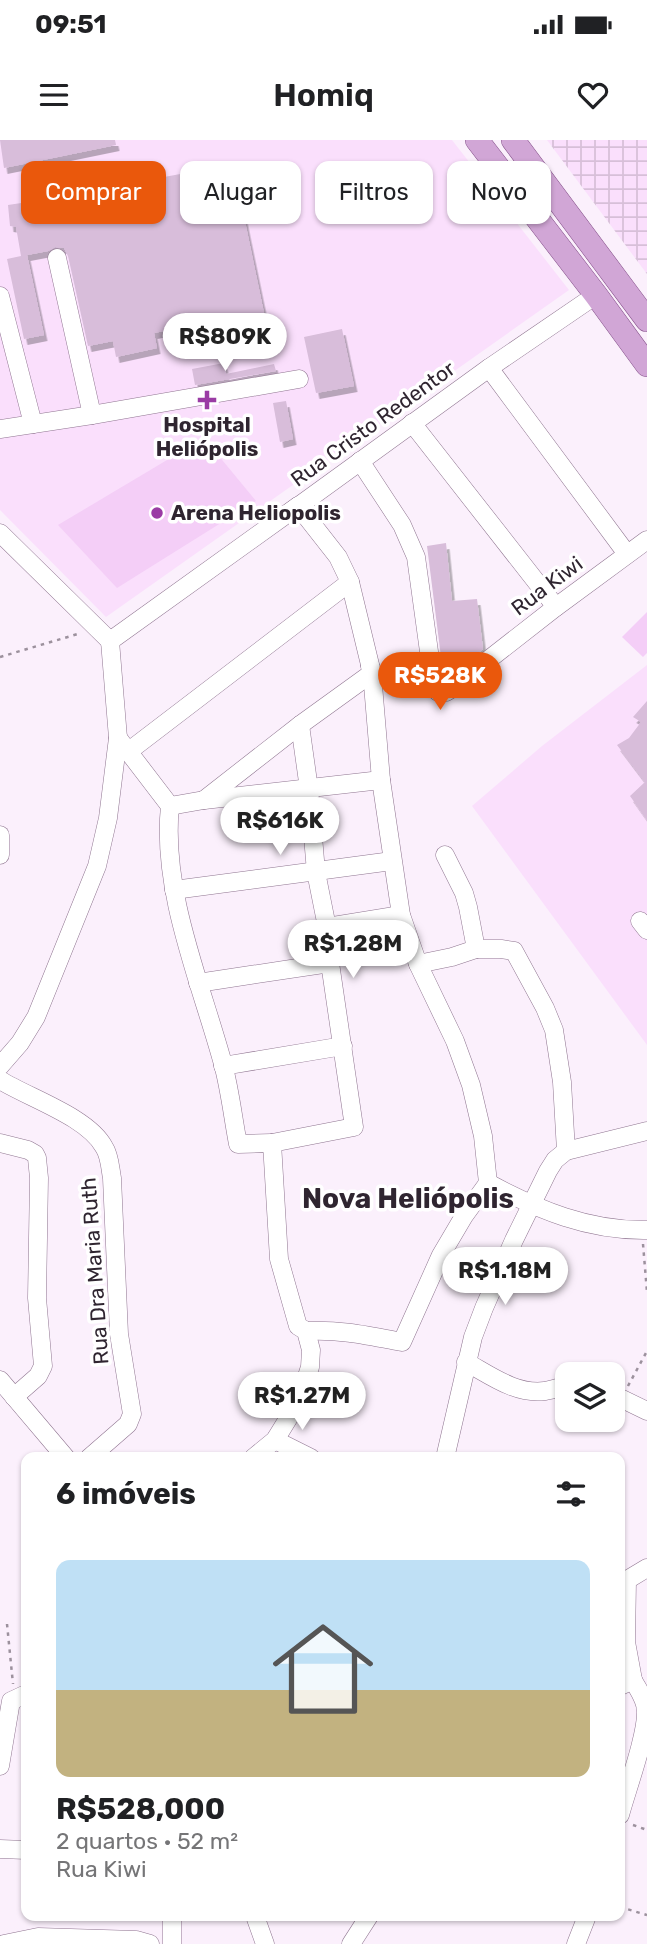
<!DOCTYPE html>
<html lang="pt">
<meta charset="utf-8">
<style>
body{margin:0;font-family:Rubik,sans-serif;background:#f6f6f6;color:#202124;height:100vh;display:flex;flex-direction:column;font-size:26px;white-space:nowrap}
*{box-sizing:border-box;margin:0}
p{font-size:23px;color:#757577}
.icon{flex:none;width:38px;height:38px;fill:none;stroke:currentColor;stroke-width:2;stroke-linecap:round;stroke-linejoin:round}
.map{position:relative;flex:1;overflow:hidden}
.panel{position:absolute;left:21px;top:1312px;width:604px;height:469px;display:flex;flex-direction:column;background:#fff;border-radius:14px;box-shadow:0 2px 5px #0004}
.panel>*{flex:none}
.banner{position:absolute;left:21px;top:21px;width:606px;height:63px;display:flex;gap:14px}
.tools{position:absolute;left:555px;top:1222px;display:grid;gap:14px}
.tools a{display:grid;place-items:center;width:70px;height:70px;border-radius:14px;background:#fff;box-shadow:0 2px 5px #0004;font-size:35px}
.price{position:absolute;translate:-50% -60px;padding:0 16px;border-radius:24px;background:#fff;color:#222;font-size:23px;line-height:46px;filter:drop-shadow(0 2px 4px #0008)}
.price::after{content:'';position:absolute;left:50%;top:42px;width:21px;height:16px;margin-left:-10px;background:inherit;clip-path:polygon(0 0,100% 0,50% 100%)}
.price.current{background:#ea580c;color:#fff}
ul{padding:0;list-style:none}
li{display:grid;align-content:center;gap:14px;height:371px;padding:0 35px}
li+li{border-top:2px solid #e0e0e0}
li span{display:grid;place-items:center;height:217px;border-radius:14px;color:#555}
li>.icon{margin-inline-start:auto}
span .icon{width:126px;height:126px;fill:#fffc;stroke-width:1}
li b{font-size:30px}
h2{display:flex;justify-content:space-between;align-items:center;height:84px;padding:0 35px;font-size:30px}
.tag{padding:0 24px;border-radius:14px;background:#fff;box-shadow:0 2px 5px #0004;font-size:24px;line-height:63px}
.tag.current{background:#ea580c;color:#fff}
.status{display:flex;justify-content:space-between;align-items:center;height:49px;padding:0 35px;background:#fff;direction:ltr}
.status svg{height:19px;fill:currentColor}
header{display:flex;justify-content:space-between;align-items:center;height:91px;padding:0 35px;background:#fff;font-size:32px;font-weight:600}
.map>svg:first-child{display:block}
.built{fill:#fadffc}
.industrial{fill:url(#industrial-grid)}
.green{fill:#f4cef7}
.building{fill:#d8bdda;filter:url(#shadow)}
.lines{fill:none;stroke-linecap:round;stroke-linejoin:round}
.minor-casing{stroke:#8f7590;stroke-width:19}
.major-casing{stroke:#85528a;stroke-width:24}
.path{stroke:#9c919d;stroke-width:2.5;stroke-dasharray:3.5 5;stroke-linecap:butt}
.minor{stroke:#fff;stroke-width:18}
.major{stroke:#d1a6d6;stroke-width:23}
.poi-dot{fill:#9a3ba4;stroke:#fff;stroke-width:2.5}
.labels{text-anchor:middle;stroke-width:7;stroke-linejoin:round;paint-order:stroke}
.street-label{font-size:21px;fill:#2f2530;stroke:#fff}
.poi-label{font-size:21px;font-weight:bold;fill:#2f2530;stroke:#fff}
.district-label{font-size:28px;font-weight:bold;fill:#2f2530;stroke:#fff}
</style>
<div class="status"><b>09:51</b><svg viewBox="0 0 49 12"><path d="M0 12V9h3v3zM5 12V6h3v6zM10 12V3h3v9zM15 12V0h3v12zM26 1h20v11H26zM47 4h2v5h-2z"/></svg></div>
<header><svg class="icon" aria-label="menu" viewBox="0 0 24 24"><path d="M4 6h16M4 12h16M4 18h16"/></svg>Homiq<svg class="icon" aria-label="heart" viewBox="0 0 24 24"><path d="M12 20l-8-8c-3-5 5-10 8-4 3-6 11-1 8 4z"/></svg></header>
<div class="map">
<svg width="647" height="1804" viewBox="0 0 647 1804">
<defs>
<pattern id="industrial-grid" width="8" height="8" patternUnits="userSpaceOnUse" patternTransform="scale(1.75)"><rect width="8" height="8" fill="#fadffc"/><path d="M0 4h8M4 0v8" fill="none" stroke="#d7bfd8"/></pattern>
<filter id="shadow"><feDropShadow dx="3.5" dy="6" stdDeviation="0" flood-color="#0004"/></filter>
</defs>
<rect width="100%" height="100%" fill="#fbf0fc"/>
<g class="built">
<path d="M0 0H452L569 150 106 477 0 370Z"/>
<path d="M647 525V905L472 666 542 606Z"/>
</g>
<path class="industrial" d="M547 0H647V134Z"/>
<g class="green">
<path d="M204 298 256 361 117 448 58 385Z"/>
<path d="M647 472V513L643 517 622 497Z"/>
</g>
<g class="building">
<path d="M0 0H115L116 5 4 28Z"/>
<path d="M227 22 233 45 246 42 252 70 243 72 266 183 235 190 233 177 154 193 157 208 116 217 113 201 88 206 68 116 64 108 55 107 48 111 27 115 44 195 24 199 7 119 21 116 16 87 10 86 8 65 74 55 115 44 148 40 191 32Z"/>
<path d="M342 189 354 246 316 253 304 197Z"/>
<path d="M224 223 226 234 274 224 276 231 195 245 192 229Z"/>
<path d="M286 261 293 299 280 302 273 263Z"/>
<path d="M446 403 452 461 477 459 483 509 474 517 457 519V523L442 525 427 406Z"/>
<path d="M647 561V680L630 656 645 642 617 605 629 598 641 582 633 577Z"/>
</g>
<g class="lines">
<g class="minor-casing">
<g id="minor">
<path d="M57 118 92 275"/>
<path d="M0 156 33 284"/>
<path d="M489 228 627 414"/>
<path d="M412 283 556 467"/>
<path d="M0 289 92 275 299 239"/>
<path d="M360 321 402 385 416 417 434 548 438 552H446L451 549 556 467 647 400"/>
<path d="M298 366 338 417 350 442 372 533 381 640 401 775 418 824 455 901 471 945 483 996 488 1043"/>
<path d="M289 373 489 228 596 155"/>
<path d="M0 393 110 501"/>
<path d="M110 501 298 366 304 375"/>
<path d="M118 598 170 666C161 752 201 843 223 924 230 950 233 978 238 1004L272 1003 279 1119 298 1186 306 1191 311 1210 310 1227 299 1261 275 1300 253 1318"/>
<path d="M129 611 350 442"/>
<path d="M204 660 300 585 372 533 370 526"/>
<path d="M170 666 204 660 381 640"/>
<path d="M0 695V715"/>
<path d="M445 715 464 753 468 767 476 809H501L514 811 545 868 554 890 562 942 566 1011"/>
<path d="M174 750 392 721"/>
<path d="M640 781 647 790"/>
<path d="M327 787 401 775"/>
<path d="M418 824 452 817 476 809"/>
<path d="M198 843 330 823"/>
<path d="M0 926 20 903 36 877 97 726 108 678 118 598 110 501"/>
<path d="M223 926 343 906"/>
<path d="M0 940C29 958 88 977 104 1007 110 1016 110 1028 112 1038L119 1194 132 1274 128 1284 89 1318"/>
<path d="M0 1003 28 1010 35 1014 37 1018 39 1038 37 1158 43 1226 38 1236 14 1257"/>
<path d="M272 1003 354 987 330 823 327 787 316 732 309 649 300 585"/>
<path d="M488 1043C539 1070 588 1091 647 1090"/>
<path d="M306 1191C339 1189 370 1196 402 1202L441 1115 464 1076 488 1043"/>
<path d="M466 1222C490 1235 516 1255 545 1251 552 1250 560 1247 567 1245"/>
<path d="M0 1240 66 1318"/>
<path d="M612 1254 647 1271"/>
<path d="M275 1300 311 1318"/>
<path d="M445 1318 473 1197 484 1168 514 1100 548 1031 555 1020 566 1011 647 991"/>
<path d="M620 1546 633 1540 626 1502 627 1440 647 1428"/>
<path d="M0 1626 11 1561 26 1554"/>
<path d="M620 1675C627 1649 647 1595 646 1571 646 1559 638 1550 633 1540"/>
<path d="M0 1709 26 1710"/>
<path d="M172 1776V1804"/>
<path d="M255 1776 265 1804"/>
<path d="M4 1804 38 1797 136 1800 150 1804"/>
<path d="M351 1804 369 1776"/>
<path d="M576 1804 587 1776"/>
</g>
</g>
<g class="major-casing">
<g id="major">
<path d="M477 0 596 155 647 225"/>
<path d="M513 0 647 180"/>
</g>
</g>
<g class="path">
<path d="M0 517 81 493"/>
<path d="M643 1104 647 1152"/>
<path d="M628 1246 647 1211"/>
<path d="M7 1484 13 1544"/>
<path d="M633 1685 647 1690"/>
<path d="M620 1767 647 1775"/>
</g>
<use href="#minor" class="minor"/>
<use href="#major" class="major"/>
</g>
<g class="poi-dot">
<path d="M203.5 249.5h7v7h7v7h-7v7h-7v-7h-7v-7h7z"/>
<circle cx="157" cy="373" r="7"/>
</g>
<g class="labels">
<g class="street-label">
<text transform="translate(373 284) rotate(-36)" y="7">Rua Cristo Redentor</text>
<text transform="translate(547 446) rotate(-37)" y="7">Rua Kiwi</text>
<text transform="translate(95 1131) rotate(-94)" y="7">Rua Dra Maria Ruth</text>
</g>
<g class="poi-label">
<text x="207" y="292">Hospital<tspan x="207" dy="24">Heliópolis</tspan></text>
<text x="171" y="380" text-anchor="start">Arena Heliopolis</text>
</g>
<g class="district-label">
<text x="408" y="1068">Nova Heliópolis</text>
</g>
</g>
</svg>
<div class="tools">
<a><svg class="icon" aria-label="layers" viewBox="0 0 24 24"><path d="M12 4l9 5-9 5-9-5zM3 14l9 5 9-5"/></svg></a>
</div>
<b class="price" style="left:225px;top:233px">R$809K</b>
<b class="price current" style="left:440px;top:572px">R$528K</b>
<b class="price" style="left:280px;top:717px">R$616K</b>
<b class="price" style="left:353px;top:840px">R$1.28M</b>
<b class="price" style="left:505px;top:1167px">R$1.18M</b>
<b class="price" style="left:302px;top:1292px">R$1.27M</b>
<div class="banner">
<a class="tag current">Comprar</a>
<a class="tag">Alugar</a>
<a class="tag">Filtros</a>
<a class="tag">Novo</a>
</div>
<section class="panel">
<h2>6 imóveis<svg class="icon" aria-label="filters" viewBox="0 0 24 24"><path d="M4 7h16M4 17h16"/><circle cx="9" cy="7" r="2"/><circle cx="15" cy="17" r="2"/></svg></h2>
<ul>
<li><span style="background:linear-gradient(#bfe0f5 60%,#c2b280 0)"><svg class="icon" aria-label="home" viewBox="0 0 24 24"><path d="M3 11l9-7 9 7M6 9v11h12V9"/></svg></span><div><b>R$528,000</b><p>2 quartos · 52 m²</p><p>Rua Kiwi</p></div></li>
</ul>
</section>
</div>
